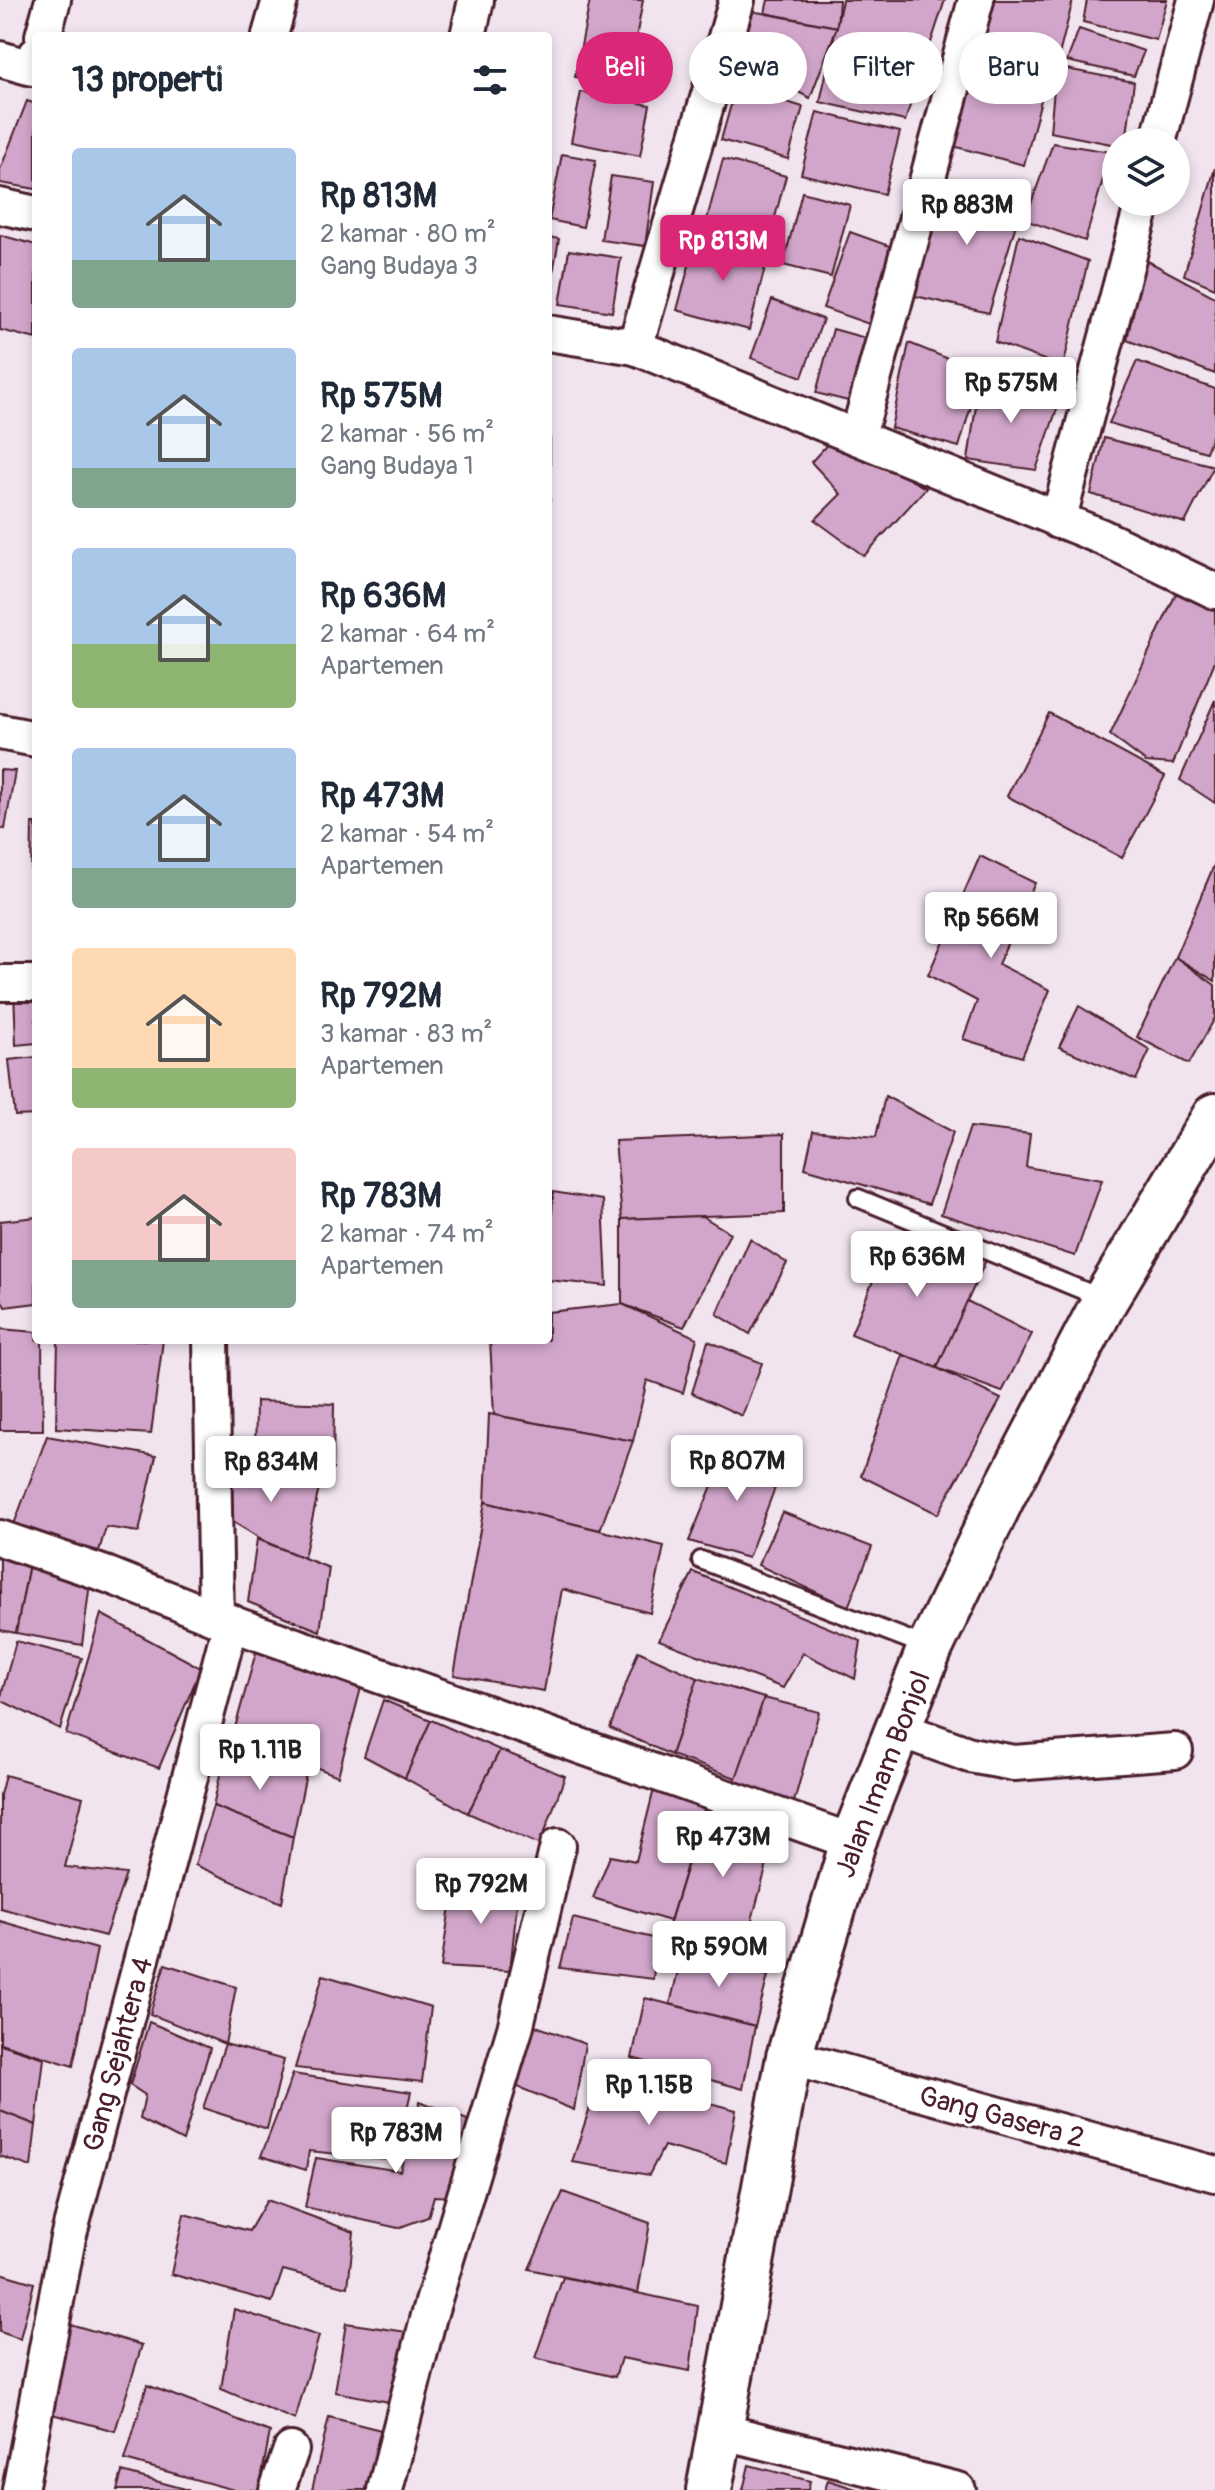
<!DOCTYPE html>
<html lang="id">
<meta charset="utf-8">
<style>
body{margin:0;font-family:Pangolin,sans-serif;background:#f6f6f7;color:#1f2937;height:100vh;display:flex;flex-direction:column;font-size:30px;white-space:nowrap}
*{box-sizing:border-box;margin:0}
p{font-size:26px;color:#747a83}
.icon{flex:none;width:44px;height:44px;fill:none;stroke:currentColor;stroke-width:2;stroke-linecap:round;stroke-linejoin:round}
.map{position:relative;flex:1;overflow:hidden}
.drawer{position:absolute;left:32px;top:32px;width:520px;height:1312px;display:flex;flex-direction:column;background:#fff;border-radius:8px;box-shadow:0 4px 12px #0003}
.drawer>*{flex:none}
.hud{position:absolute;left:576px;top:32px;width:518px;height:72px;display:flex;gap:16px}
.buttons{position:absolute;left:1102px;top:128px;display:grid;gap:16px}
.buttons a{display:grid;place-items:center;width:88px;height:88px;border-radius:50%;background:#fff;box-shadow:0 4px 12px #0003;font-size:40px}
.price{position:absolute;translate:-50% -68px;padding:0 18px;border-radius:8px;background:#fff;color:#222;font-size:26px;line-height:52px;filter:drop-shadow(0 2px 4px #0008)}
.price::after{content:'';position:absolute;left:50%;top:48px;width:24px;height:18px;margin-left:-12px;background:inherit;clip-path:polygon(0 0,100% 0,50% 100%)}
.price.selected{background:#db2777;color:#fff}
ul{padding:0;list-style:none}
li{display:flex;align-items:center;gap:24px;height:200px;padding:0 40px}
li span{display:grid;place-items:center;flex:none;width:224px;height:160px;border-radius:8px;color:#555}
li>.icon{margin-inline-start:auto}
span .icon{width:96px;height:96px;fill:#fffc;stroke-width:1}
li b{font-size:34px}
h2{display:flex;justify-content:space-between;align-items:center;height:96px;padding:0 40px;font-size:34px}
.pill{padding:0 28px;border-radius:36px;background:#fff;box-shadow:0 4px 12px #0003;font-size:28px;line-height:72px}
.pill.selected{background:#db2777;color:#fff}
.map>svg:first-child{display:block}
.building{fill:#d1a6ca;stroke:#4a1f2b;stroke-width:2}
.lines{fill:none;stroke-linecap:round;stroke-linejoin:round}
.service-casing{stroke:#4a1f2b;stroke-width:22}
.minor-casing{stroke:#4a1f2b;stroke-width:40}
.trunk-casing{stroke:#4a1f2b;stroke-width:50}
.service{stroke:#fff;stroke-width:16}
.minor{stroke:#fff;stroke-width:34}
.trunk{stroke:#fff;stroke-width:44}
.labels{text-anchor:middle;stroke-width:6;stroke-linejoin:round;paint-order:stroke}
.street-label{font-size:28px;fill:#4a1f2b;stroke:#fff}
</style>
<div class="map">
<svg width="1215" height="2490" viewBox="0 0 1215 2490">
<rect width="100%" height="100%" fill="#f1e4ef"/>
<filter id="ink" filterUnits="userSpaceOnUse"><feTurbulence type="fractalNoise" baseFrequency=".0125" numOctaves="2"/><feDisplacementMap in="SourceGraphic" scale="16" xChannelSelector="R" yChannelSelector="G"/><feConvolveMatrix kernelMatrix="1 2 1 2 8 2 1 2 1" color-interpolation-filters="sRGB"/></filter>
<g filter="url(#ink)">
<g class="building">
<path d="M590 0H643L627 87 575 77Z"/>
<path d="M768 0H839L837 27 765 13Z"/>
<path d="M842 0H945L905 121 820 102Z"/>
<path d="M992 0H1073L1056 67 984 41Z"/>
<path d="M1087 0H1167L1156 40 1083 22Z"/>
<path d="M751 11 837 27 810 98 741 63Z"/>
<path d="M1079 29 1144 51 1134 76 1067 61Z"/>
<path d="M976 62 1046 81 1024 165 953 146Z"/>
<path d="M1056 67 1134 82 1126 142H1116V145L1050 132Z"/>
<path d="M736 87 803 107 788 159 721 140Z"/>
<path d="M581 92 650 105 640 156 571 142Z"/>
<path d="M27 101 36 104V189L0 183V170Z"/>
<path d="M817 112 900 132 884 194 801 174Z"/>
<path d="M1053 143 1111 152 1085 241 1025 220Z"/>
<path d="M562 154 596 160 583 227 549 220Z"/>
<path d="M723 159 786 176 770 236 707 219Z"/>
<path d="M1215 168V288L1184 275Z"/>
<path d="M611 176 654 182 645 246 601 240Z"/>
<path d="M944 181 1024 198 989 313 911 295Z"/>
<path d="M802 192 850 205 831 277 783 265Z"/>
<path d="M850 232 895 248 869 324 823 308Z"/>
<path d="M0 235 36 245V339L0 330Z"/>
<path d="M1019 235 1088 261 1063 367 995 342Z"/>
<path d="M697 236 768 256 749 330 677 310Z"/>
<path d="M548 237 559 239 548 301Z"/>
<path d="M569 250 621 258 612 312 560 304Z"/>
<path d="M1144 259 1215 297V374L1127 340Z"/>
<path d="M772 300 823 319 802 377 751 358Z"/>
<path d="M833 329 869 339 852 402 816 393Z"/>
<path d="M909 343 981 372 959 447 891 428Z"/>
<path d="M1137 361 1215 389V428L1206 452 1109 423Z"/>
<path d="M980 379 1061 397 1036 470 968 460Z"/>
<path d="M833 438 926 488 864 556 815 520 841 494 811 462Z"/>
<path d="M1104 438 1214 466 1185 523 1091 494Z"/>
<rect x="548" y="439" width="2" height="64"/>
<path d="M1181 583 1215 603V661L1173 764 1146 762 1110 735Z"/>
<path d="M1215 700V803L1180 780Z"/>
<path d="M1049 713 1165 776 1122 858 1007 796Z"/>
<path d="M0 770 15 771 5 829 0 828Z"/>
<path d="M32 823H36V883H31Z"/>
<path d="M980 856 1035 883 998 964 1050 990 1022 1057 963 1039 977 1001 928 975Z"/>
<path d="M1215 863V981L1175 957Z"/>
<path d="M1175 957 1215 985V1018L1189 1064 1137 1037Z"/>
<path d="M14 990 36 991V1043L16 1045Z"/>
<path d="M1079 1006 1150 1050 1136 1080 1059 1047Z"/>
<path d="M36 1057V1115L15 1116 9 1060Z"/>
<path d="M885 1096 953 1132 929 1204 805 1168 813 1131 876 1137Z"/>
<path d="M970 1127 1030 1134 1026 1167 1102 1180 1075 1256 941 1214Z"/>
<path d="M784 1134V1213L622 1219 615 1141Z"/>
<path d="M553 1192 603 1200 607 1286 548 1280V1214L552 1215Z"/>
<path d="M702 1216 730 1233 684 1327 622 1304V1219Z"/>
<path d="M36 1217V1303L5 1307 0 1297V1221Z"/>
<path d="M892 1235 986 1260 937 1368 851 1334Z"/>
<path d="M750 1239 787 1263 750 1334 717 1314Z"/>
<path d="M967 1301 1032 1334 1002 1392 937 1368Z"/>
<path d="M622 1304 697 1338 683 1393 647 1380 633 1441 494 1415 490 1340H548V1312Z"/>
<path d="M0 1329 36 1332V1340H42L43 1430H0Z"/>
<path d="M58 1340H163L151 1434 56 1428Z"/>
<path d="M708 1341 762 1363 742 1416 692 1393Z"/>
<path d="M903 1355 937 1368 1001 1399 938 1514 861 1476Z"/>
<path d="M256 1401 334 1404 333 1470 255 1461Z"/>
<path d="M489 1414 633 1441 600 1530 485 1502Z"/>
<path d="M47 1436 156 1456 139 1532 106 1527 99 1551 13 1527Z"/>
<path d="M729 1445 783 1467 748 1558 689 1541Z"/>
<path d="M234 1454 320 1483 304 1558 266 1542 220 1514Z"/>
<path d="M485 1502 664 1546 650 1613 562 1589 544 1691 454 1675Z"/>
<path d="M782 1512 872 1547 848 1607 758 1565Z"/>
<path d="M257 1539 329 1568 320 1631 248 1602Z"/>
<path d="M0 1558 29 1564 16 1633 0 1630Z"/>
<path d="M29 1564 90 1583 82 1645 16 1633Z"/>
<path d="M693 1572 861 1641 855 1679 803 1653 783 1688 659 1640Z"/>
<path d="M101 1614 201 1668 159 1768 66 1734Z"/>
<path d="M16 1641 82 1658 60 1729 0 1700Z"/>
<path d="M258 1645 362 1684 338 1776 233 1735Z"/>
<path d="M638 1651 698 1678 671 1755 610 1728Z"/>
<path d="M698 1678 764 1698 742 1780 671 1755Z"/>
<path d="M764 1698 819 1712 792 1809 734 1784Z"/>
<path d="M383 1700 431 1720 405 1778 364 1756Z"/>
<path d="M431 1720 500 1750 468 1813 405 1778Z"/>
<path d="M226 1749 306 1774 293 1837 213 1806Z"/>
<path d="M500 1750 565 1776 540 1845 468 1813Z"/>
<path d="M5 1775 83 1797 65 1867 126 1874 105 1936 0 1908V1795Z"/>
<path d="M655 1785 707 1800 670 1921 593 1898 610 1856 636 1861Z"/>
<path d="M707 1800 777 1828 743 1953 667 1932Z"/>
<path d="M213 1806 293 1837 282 1903 195 1865Z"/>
<path d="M454 1878 519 1885 510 1971 441 1967Z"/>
<path d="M573 1918 657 1939 653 1979 560 1968Z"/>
<path d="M0 1921 97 1949 73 2066 0 2043Z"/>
<path d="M683 1950 768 1976 755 2026 670 2004Z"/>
<path d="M165 1964 236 1987 225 2044 150 2014Z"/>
<path d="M323 1975 431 2007 422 2082 295 2068Z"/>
<path d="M645 1998 755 2026 743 2089 632 2058Z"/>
<path d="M149 2022 210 2048 183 2141 140 2119 145 2095 130 2085Z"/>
<path d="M528 2023 585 2044 574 2110 513 2085Z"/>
<path d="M0 2044 44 2058 36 2125 0 2111Z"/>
<path d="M225 2044 284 2060 267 2129 203 2108Z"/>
<path d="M293 2074 411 2092 395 2160 309 2151 306 2170 261 2156Z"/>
<path d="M601 2074 736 2110 726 2163 664 2146 649 2175 572 2162Z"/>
<path d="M420 2101 470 2121 454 2197 434 2196 428 2217 398 2228 305 2207 316 2158 400 2171Z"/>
<path d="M0 2111 36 2125 31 2167 0 2156Z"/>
<path d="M563 2192 650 2223 638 2293 529 2269Z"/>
<path d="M267 2200 354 2232 348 2287 283 2270 272 2302 171 2274 184 2214 249 2231Z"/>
<path d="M0 2273 34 2283 20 2339 0 2332Z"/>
<path d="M563 2277 698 2306 690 2371 621 2358 615 2377 535 2358Z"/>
<path d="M234 2309 319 2336 295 2420 221 2389Z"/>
<path d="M63 2322 142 2345 115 2431 41 2411Z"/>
<path d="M346 2323 407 2332 395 2403 335 2392Z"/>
<path d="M147 2385 270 2432 259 2490H234L125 2460Z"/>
<path d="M329 2417 385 2431 373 2490H312Z"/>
<path d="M749 2465 810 2481 808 2490H743Z"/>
<path d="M122 2472 189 2490H117Z"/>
<path d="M828 2480 859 2490H825Z"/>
</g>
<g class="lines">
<g class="service-casing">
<g id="service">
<path d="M858 1198 1104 1299"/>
<path d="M701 1560 928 1647"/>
</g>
</g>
<g class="minor-casing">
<g id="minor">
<path d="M270 35 280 0"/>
<path d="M43 36 53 0"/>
<path d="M468 36 476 0"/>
<path d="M0 59 32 68 36 55"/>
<path d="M1158 142 1196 0"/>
<path d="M0 206 36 214"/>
<path d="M548 333 635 347 1102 537 1215 591"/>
<path d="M635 347 737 0"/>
<path d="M858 436 976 0"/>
<path d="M1058 521 1143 202"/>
<path d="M0 732 36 739"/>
<path d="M0 983H36"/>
<path d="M211 1340 216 1618"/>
<path d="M0 1538 108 1575 216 1618 853 1842"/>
<path d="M898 1729 970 1755 1014 1763 1175 1751"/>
<path d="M789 2057 1215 2174"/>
<path d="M720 2431 958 2490"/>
<path d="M20 2490 68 2238 231 1622"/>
<path d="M277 2490 291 2450"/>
<path d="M385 2490 429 2316 515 2029 558 1846"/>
</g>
</g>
<g class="trunk-casing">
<path id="trunk" d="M709 2490 789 2057 853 1842 930 1648 1003 1495 1105 1300 1215 1116"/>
</g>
<use href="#service" class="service"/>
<use href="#minor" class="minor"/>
<use href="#trunk" class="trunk"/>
</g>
</g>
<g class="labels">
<g class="street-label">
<text transform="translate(882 1774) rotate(-69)" y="10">Jalan Imam Bonjol</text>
<text transform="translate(117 2054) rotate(-75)" y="10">Gang Sejahtera 4</text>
<text transform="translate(1002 2116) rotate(15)" y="10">Gang Gasera 2</text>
</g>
</g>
</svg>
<div class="buttons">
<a><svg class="icon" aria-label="layers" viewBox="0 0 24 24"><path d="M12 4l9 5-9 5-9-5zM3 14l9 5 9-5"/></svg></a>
</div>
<b class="price" style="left:967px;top:247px">Rp 883M</b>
<b class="price selected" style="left:723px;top:283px">Rp 813M</b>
<b class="price" style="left:1011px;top:425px">Rp 575M</b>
<b class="price" style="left:991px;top:960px">Rp 566M</b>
<b class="price" style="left:917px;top:1299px">Rp 636M</b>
<b class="price" style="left:737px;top:1503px">Rp 807M</b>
<b class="price" style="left:271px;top:1504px">Rp 834M</b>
<b class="price" style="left:260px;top:1792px">Rp 1.11B</b>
<b class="price" style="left:723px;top:1879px">Rp 473M</b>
<b class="price" style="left:481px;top:1926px">Rp 792M</b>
<b class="price" style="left:719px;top:1989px">Rp 590M</b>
<b class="price" style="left:649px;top:2127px">Rp 1.15B</b>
<b class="price" style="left:396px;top:2175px">Rp 783M</b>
<div class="hud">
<a class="pill selected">Beli</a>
<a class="pill">Sewa</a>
<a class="pill">Filter</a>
<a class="pill">Baru</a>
</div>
<section class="drawer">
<h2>13 properti<svg class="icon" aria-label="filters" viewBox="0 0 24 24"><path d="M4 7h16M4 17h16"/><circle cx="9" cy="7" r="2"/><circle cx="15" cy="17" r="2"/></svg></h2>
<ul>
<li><span style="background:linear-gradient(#a9c7e8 70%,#7fa58c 0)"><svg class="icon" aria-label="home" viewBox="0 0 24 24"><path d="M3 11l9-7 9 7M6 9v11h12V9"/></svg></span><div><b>Rp 813M</b><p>2 kamar · 80 m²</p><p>Gang Budaya 3</p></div></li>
<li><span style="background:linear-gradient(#a9c7e8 75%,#7fa58c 0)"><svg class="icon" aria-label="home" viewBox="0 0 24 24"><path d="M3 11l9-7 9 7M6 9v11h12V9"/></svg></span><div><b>Rp 575M</b><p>2 kamar · 56 m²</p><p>Gang Budaya 1</p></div></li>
<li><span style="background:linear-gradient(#a9c7e8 60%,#8fb573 0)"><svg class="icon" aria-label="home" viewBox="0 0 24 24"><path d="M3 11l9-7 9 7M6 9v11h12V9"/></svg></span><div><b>Rp 636M</b><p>2 kamar · 64 m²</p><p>Apartemen</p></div></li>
<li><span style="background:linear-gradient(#a9c7e8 75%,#7fa58c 0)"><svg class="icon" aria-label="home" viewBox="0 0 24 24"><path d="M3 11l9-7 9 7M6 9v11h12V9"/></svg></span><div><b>Rp 473M</b><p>2 kamar · 54 m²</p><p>Apartemen</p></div></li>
<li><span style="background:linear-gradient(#ffd9b3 75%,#8fb573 0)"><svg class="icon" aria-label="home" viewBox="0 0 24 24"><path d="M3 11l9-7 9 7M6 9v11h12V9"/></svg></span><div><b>Rp 792M</b><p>3 kamar · 83 m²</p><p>Apartemen</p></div></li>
<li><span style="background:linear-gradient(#f6c9c9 70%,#7fa58c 0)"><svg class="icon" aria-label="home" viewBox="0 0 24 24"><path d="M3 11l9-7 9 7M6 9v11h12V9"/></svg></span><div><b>Rp 783M</b><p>2 kamar · 74 m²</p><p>Apartemen</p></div></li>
</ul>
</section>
</div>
